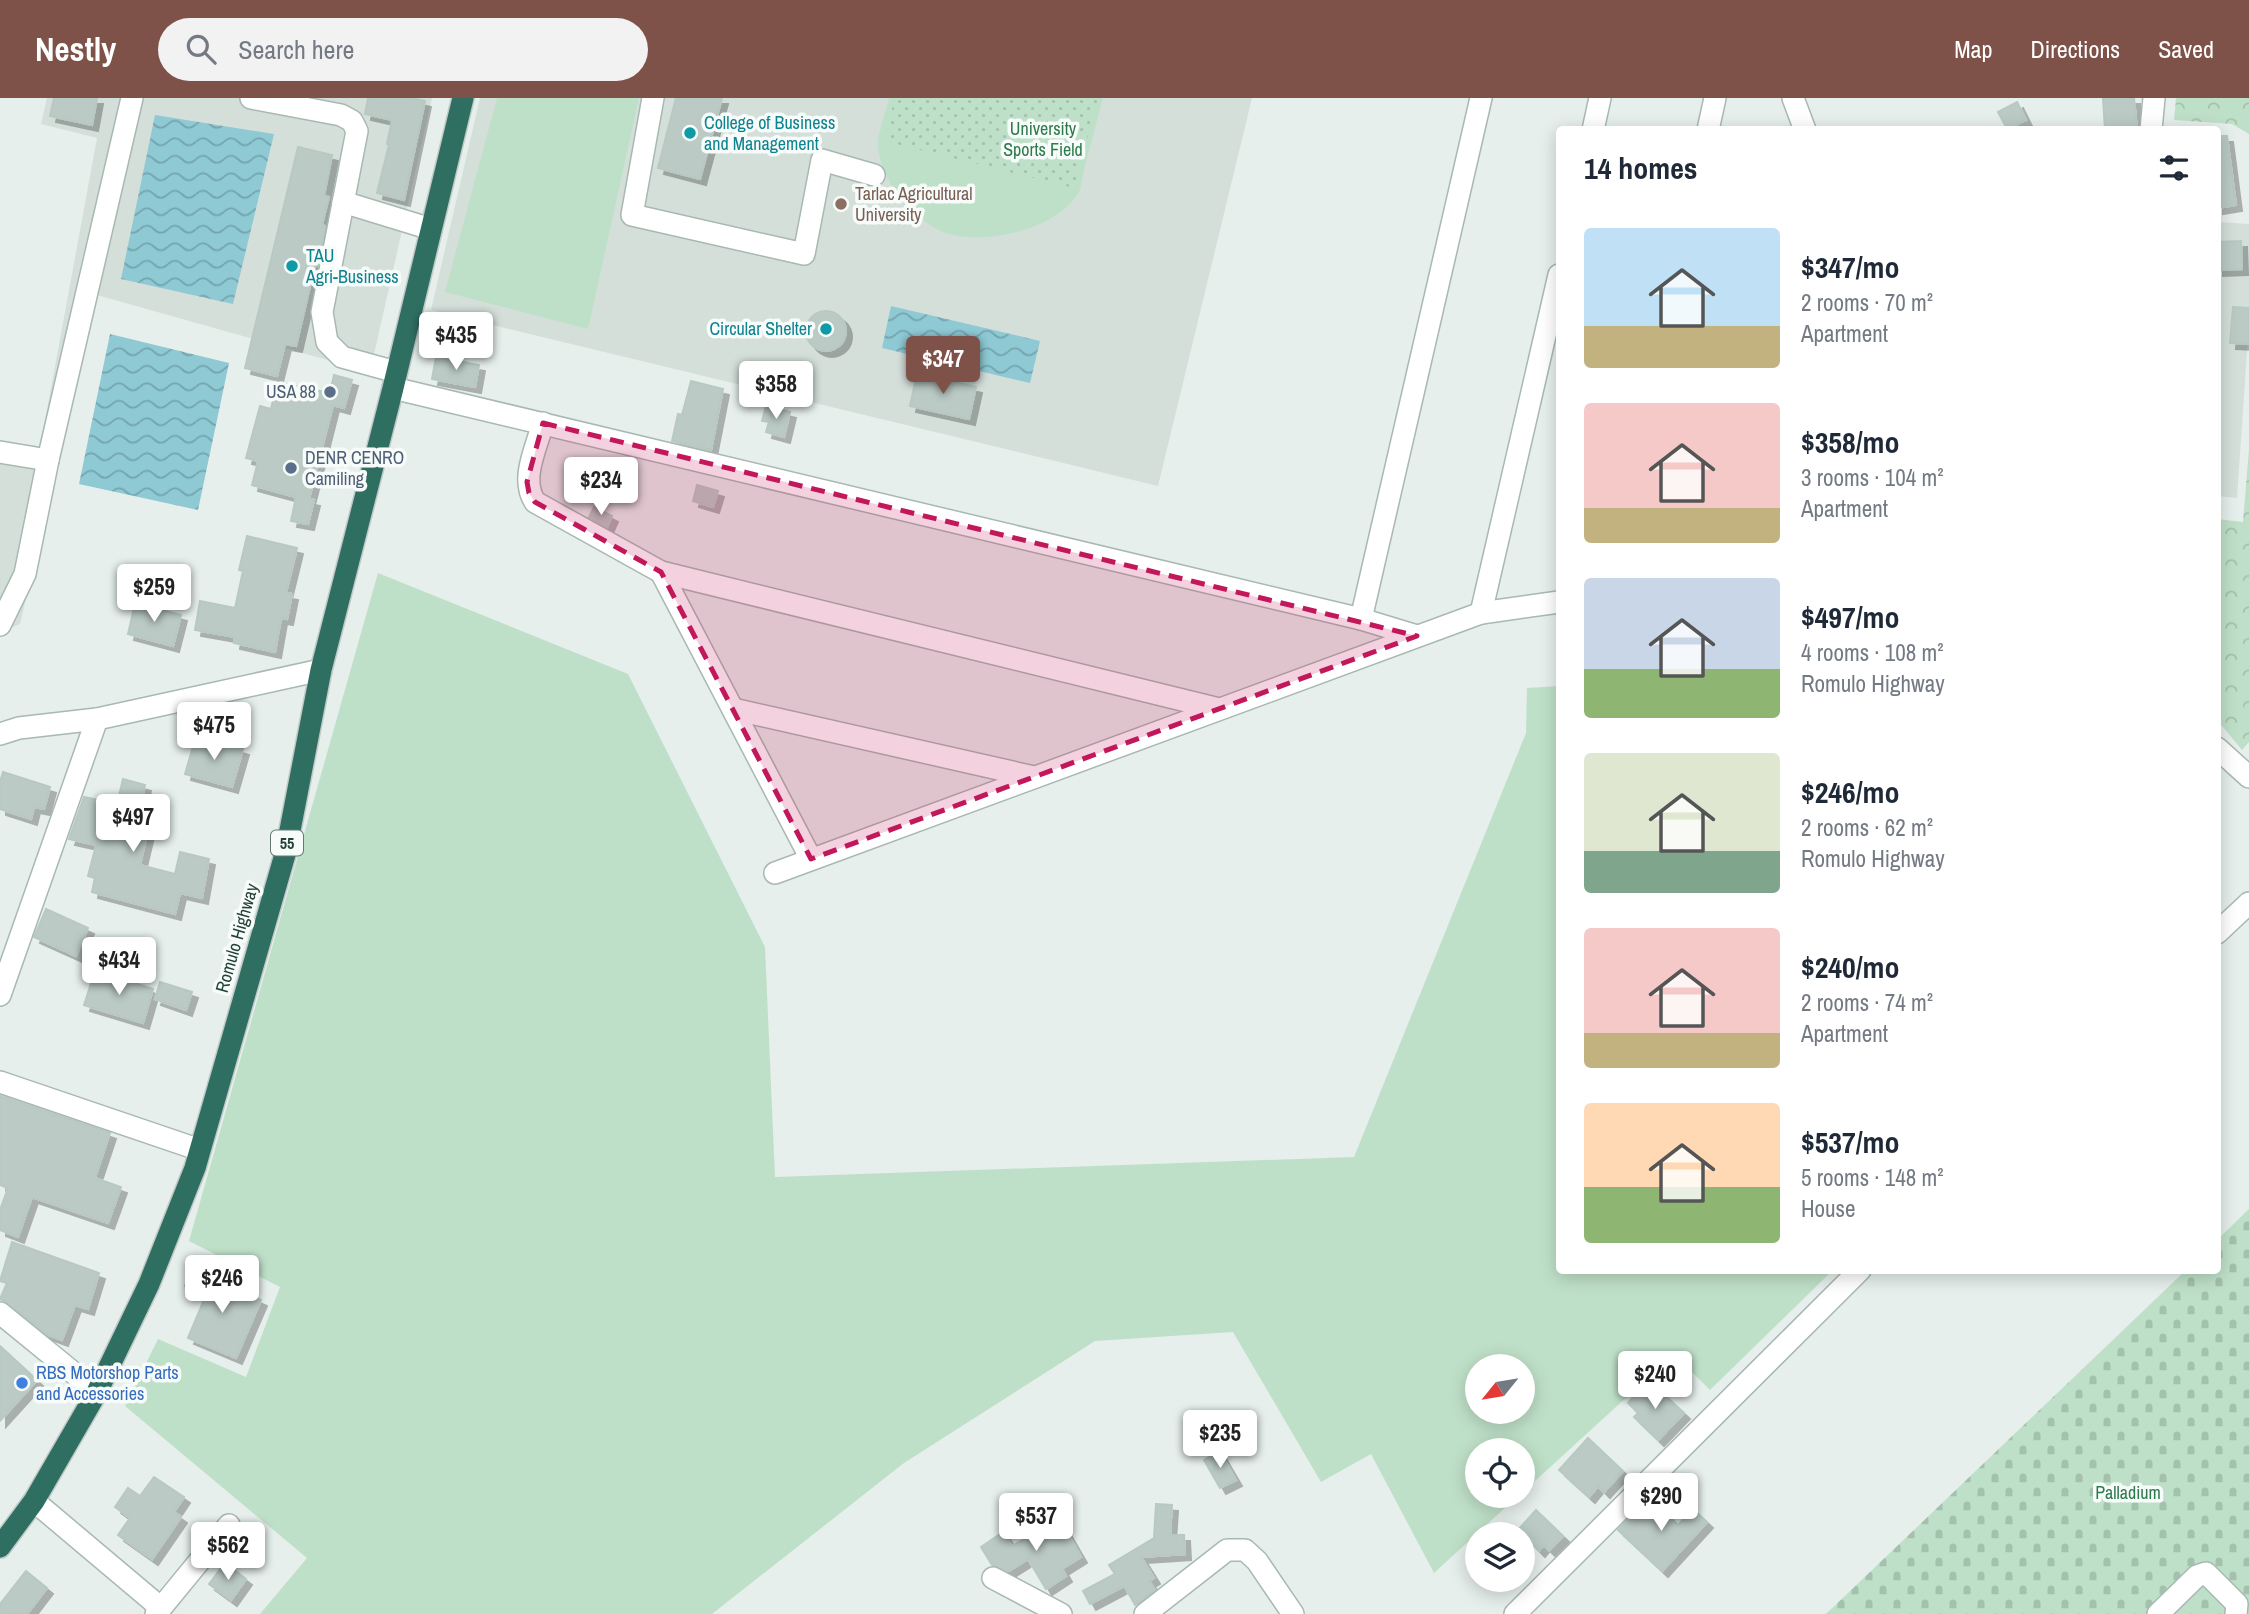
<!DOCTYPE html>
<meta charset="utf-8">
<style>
body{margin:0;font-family:"Archivo Narrow",sans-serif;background:#f2f2f3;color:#1f2937;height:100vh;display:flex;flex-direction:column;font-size:26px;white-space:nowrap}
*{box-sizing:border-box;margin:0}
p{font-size:23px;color:#747a83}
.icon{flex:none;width:38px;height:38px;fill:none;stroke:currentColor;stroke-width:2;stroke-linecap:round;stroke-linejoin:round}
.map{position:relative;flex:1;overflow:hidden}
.panel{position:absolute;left:1556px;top:28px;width:665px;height:1148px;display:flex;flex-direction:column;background:#fff;border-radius:7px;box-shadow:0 4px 18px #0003}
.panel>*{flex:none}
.needle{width:46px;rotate:240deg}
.tools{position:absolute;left:1465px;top:1256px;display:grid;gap:14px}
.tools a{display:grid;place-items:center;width:70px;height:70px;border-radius:50%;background:#fff;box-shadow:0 4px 18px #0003;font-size:35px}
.price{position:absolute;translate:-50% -60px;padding:0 16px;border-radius:7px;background:#fff;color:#222;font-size:23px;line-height:46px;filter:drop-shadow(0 2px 4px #0008)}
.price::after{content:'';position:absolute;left:50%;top:42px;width:21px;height:16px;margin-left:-10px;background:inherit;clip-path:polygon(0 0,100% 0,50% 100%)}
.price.selected{background:#7f5249;color:#fff}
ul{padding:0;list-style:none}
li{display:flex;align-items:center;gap:21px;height:175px;padding:0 28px}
li span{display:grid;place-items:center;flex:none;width:196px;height:140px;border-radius:7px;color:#555}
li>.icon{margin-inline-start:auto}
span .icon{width:84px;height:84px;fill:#fffc;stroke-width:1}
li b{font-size:30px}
h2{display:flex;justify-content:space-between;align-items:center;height:84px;padding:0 28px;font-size:30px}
header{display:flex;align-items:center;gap:42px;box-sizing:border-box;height:98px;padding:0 35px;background:#7f5249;color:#fff}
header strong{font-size:33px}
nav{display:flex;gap:38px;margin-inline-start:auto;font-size:24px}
.search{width:490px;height:63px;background:#f2f2f3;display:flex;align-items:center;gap:18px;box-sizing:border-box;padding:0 24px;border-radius:38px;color:#747a83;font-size:26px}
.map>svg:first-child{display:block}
.built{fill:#d4dfda}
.grass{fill:#bfe0c8;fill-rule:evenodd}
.forest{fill:url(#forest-crowns)}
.cemetery{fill:url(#cemetery-stones)}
.park{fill:url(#park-dots)}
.water{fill:url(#water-waves)}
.building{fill:#bbcac4;stroke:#b8c9c2;stroke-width:2;filter:url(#shadow)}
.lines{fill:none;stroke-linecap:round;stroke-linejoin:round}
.minor-casing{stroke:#a8b8b2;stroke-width:24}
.highway-casing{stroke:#c2cac8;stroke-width:24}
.minor{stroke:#fff;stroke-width:21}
.highway{stroke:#2f6f62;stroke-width:21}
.marked{fill:#c2185b;fill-opacity:0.2;stroke:#c2185b;stroke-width:5;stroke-dasharray:14 9;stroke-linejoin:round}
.culture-dot{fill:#0f9aa8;stroke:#f7fbf9;stroke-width:2.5}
.education-dot{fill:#8d6e63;stroke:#f7fbf9;stroke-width:2.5}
.service-dot{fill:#5c6f8a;stroke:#f7fbf9;stroke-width:2.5}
.shop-dot{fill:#3f7fe0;stroke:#f7fbf9;stroke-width:2.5}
.labels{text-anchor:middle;stroke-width:7;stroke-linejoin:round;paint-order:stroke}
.shield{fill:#f7fbf9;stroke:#637a73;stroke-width:2}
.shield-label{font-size:16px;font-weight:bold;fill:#24423a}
.culture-label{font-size:18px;fill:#0d838f;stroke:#f7fbf9;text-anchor:start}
.park-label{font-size:18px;fill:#2d7a4b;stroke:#f7fbf9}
.education-label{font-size:18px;fill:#785e54;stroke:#f7fbf9;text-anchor:start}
.service-label{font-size:18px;fill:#4e5e75;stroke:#f7fbf9;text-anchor:end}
.street-label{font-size:18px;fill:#24423a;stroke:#f7fbf9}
.shop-label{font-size:18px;fill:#366cbe;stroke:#f7fbf9;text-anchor:start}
</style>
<header>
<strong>Nestly</strong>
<div class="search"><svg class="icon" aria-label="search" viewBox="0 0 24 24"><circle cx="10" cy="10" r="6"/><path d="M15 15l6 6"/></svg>Search here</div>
<nav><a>Map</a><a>Directions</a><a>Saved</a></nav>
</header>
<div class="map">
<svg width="2249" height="1516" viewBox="0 0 2249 1516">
<defs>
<pattern id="forest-crowns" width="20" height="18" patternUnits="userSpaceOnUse" patternTransform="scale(1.75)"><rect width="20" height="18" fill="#bfe0c8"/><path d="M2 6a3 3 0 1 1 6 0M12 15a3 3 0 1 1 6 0" fill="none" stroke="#a4c1ad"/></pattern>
<pattern id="cemetery-stones" width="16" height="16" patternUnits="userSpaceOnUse" patternTransform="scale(1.75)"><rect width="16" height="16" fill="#bfe0c8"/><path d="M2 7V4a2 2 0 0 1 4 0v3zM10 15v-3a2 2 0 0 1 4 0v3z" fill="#a4c1ad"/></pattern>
<pattern id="park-dots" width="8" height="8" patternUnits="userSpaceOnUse" patternTransform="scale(1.75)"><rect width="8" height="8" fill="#bfe0c8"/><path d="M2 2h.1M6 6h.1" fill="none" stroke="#a4c1ad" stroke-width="1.8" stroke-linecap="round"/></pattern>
<pattern id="water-waves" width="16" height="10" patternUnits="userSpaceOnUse" patternTransform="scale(1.75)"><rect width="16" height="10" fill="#8ec9d4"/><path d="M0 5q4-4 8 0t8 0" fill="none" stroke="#74a5ad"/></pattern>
<filter id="shadow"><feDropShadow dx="6" dy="6" stdDeviation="0" flood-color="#0004"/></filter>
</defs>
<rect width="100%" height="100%" fill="#e6efeb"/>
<g class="built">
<path d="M47 0H432L370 274 97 197 20 526 0 535V343L40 350 97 40 41 26Z"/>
<path d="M480 0H1252L1158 388 431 212Z"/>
<path d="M2217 124 2249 126V226L2237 400 2217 398Z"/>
</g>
<g class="grass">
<path d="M497 0H639L588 231 445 194Z"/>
<path d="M889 0H1103C1097 23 1091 45 1085 68 1083 76 1082 87 1079 94 1059 130 991 146 953 137 917 129 876 80 878 42 880 28 886 13 889 0Z"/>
<path d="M378 475 628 576 765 849 775 1079 1354 1059 1526 635 1527 590 1559 588V1172L1832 1173 1710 1292 1674 1256 1523 1394 1522 1353H1477V1398H1518L1434 1475 1371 1356 1321 1384 1233 1234 1095 1243 904 1365 712 1516H260L307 1460 125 1308 158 1241 246 1279 280 1189 189 1143ZM1477 1269H1522V1314H1477Z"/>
</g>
<g class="forest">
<path d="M2176 0H2249V36L2232 26 2174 22Z"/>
<path d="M2249 351V644L2242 652 2217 622V421L2243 424Z"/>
</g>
<path class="cemetery" d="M2249 1111V1516H1826L2185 1173 2217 1172V1142Z"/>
<path class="park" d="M895 0H1098L1074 90 884 43Z"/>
<g class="water">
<path d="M155 17 274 36 233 206 121 181Z"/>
<path d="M891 208 1040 243 1030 285 882 250Z"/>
<path d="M110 236 229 265 198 412 79 386Z"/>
</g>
<g class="building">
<path d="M54 0H97L92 27 50 18Z"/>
<path d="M368 0H412L425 3 404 102 377 95 389 47 387 46 392 22 365 16Z"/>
<path d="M676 0H722L700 81 658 70Z"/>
<path d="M2103 0H2134L2137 32H2105Z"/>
<path d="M2017 4 2026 22 2007 31 1998 14Z"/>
<path d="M2217 38H2227L2236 107 2217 110Z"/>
<path d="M298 49 332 57 324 98 329 99 322 127 325 128 318 168 315 167 296 248 285 246 277 278 245 270Z"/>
<path d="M2241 143 2242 171 2217 172V144Z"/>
<path d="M2233 209 2249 210V246L2230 245Z"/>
<circle cx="826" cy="233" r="20"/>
<path d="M436 259 479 267 475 289 432 281Z"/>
<path d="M917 275 976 289 969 321 910 308Z"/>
<path d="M334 277 352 282 344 310 333 307 309 401 314 402 308 426 291 423 296 399 252 387 258 363 246 360 260 308 271 311 277 284 330 295Z"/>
<path d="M691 283 723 291 711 352 672 343 678 316 682 317Z"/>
<path d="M766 308 790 314 784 339 766 334 769 324 762 323Z"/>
<path d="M697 387 718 393 713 409 693 403Z"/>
<path d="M594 409 612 418 607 429 589 419Z"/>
<path d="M247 438 297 450 286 495 292 496 287 521 281 520 275 554 234 545 235 539 195 532 200 503 235 510 243 473 239 472Z"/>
<path d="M135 505 181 517 173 548 128 536Z"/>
<path d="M196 638 243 651 232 689 185 676Z"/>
<path d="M3 674 50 689 44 711 34 709 31 721 0 711V684Z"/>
<path d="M123 681 145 687 138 722 150 725 140 767 175 776 180 754 209 761 202 800 180 795 175 816 92 794 95 780 88 778 96 747 69 741 84 699 117 706Z"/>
<path d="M46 811 88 830 76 858 34 839Z"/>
<path d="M95 873 153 891 143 925 84 907Z"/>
<path d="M160 884 192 894 186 912 155 901Z"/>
<path d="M0 998 110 1035 95 1080 121 1089 108 1125 32 1099 18 1139 0 1132V1112L8 1090 0 1087Z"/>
<path d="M12 1144 99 1175 88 1211 75 1207 62 1242 46 1236 8 1205 0 1201 7 1185 0 1183Z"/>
<path d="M192 1172 261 1202 236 1260 188 1240 206 1197 185 1188Z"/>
<path d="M0 1248 37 1282 0 1323Z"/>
<path d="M1645 1286 1651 1292 1655 1288 1684 1315 1658 1342 1634 1319 1638 1315 1628 1305Z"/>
<path d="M1588 1340 1623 1373 1604 1394 1598 1388 1589 1399 1559 1372Z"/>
<path d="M1219 1353 1236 1382 1220 1390 1204 1362Z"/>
<path d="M154 1379 184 1399 174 1414 181 1419 152 1461 118 1437 130 1420 115 1409 128 1390 140 1398Z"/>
<path d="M1651 1401 1678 1427 1693 1411 1707 1424 1662 1473 1618 1432 1629 1421 1631 1422Z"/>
<path d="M1156 1406 1172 1407 1170 1437H1184L1185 1456 1141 1459 1154 1480 1149 1483 1155 1492 1135 1507 1125 1489H1122L1090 1506 1083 1493 1115 1476 1109 1467 1154 1440Z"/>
<path d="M1536 1412 1563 1438 1549 1452 1544 1447 1539 1453 1518 1432Z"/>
<path d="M1059 1421 1081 1459 1062 1471 1066 1478 1046 1491 1028 1461 1009 1473 992 1467 981 1449 1003 1434 1012 1448Z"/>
<path d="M225 1465 246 1481 231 1502 209 1486Z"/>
<path d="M26 1473 47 1490 27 1516H0V1506Z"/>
</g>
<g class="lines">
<g class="minor-casing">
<g id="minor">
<path d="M251 0 341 17 352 23 357 33 322 214 327 244 342 259 396 274"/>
<path d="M653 0 632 117 804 156 822 62 874 77"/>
<path d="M1793 0 1805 32"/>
<path d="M1593 32 1600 0"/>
<path d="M1708 32 1715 0"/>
<path d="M2151 32 2154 0"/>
<path d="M343 104 431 131"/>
<path d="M393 290 1361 521 1417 538"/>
<path d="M543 325C536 351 520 381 535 404L661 474 1219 611"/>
<path d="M0 354 48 362"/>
<path d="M661 474 811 761"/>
<path d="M1481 515 1559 177"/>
<path d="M1361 521 1481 0"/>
<path d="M0 527 25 476 48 362 132 0"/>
<path d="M733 611 1034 679"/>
<path d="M0 636 19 630 97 621 321 572"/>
<path d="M2217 650 2249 679"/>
<path d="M775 775 1481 515 1559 504"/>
<path d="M2217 835 2249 805"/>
<path d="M0 897 97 621"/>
<path d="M0 984 200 1052"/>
<path d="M0 1215 97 1294"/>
<path d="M34 1403 161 1510"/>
<path d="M993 1480 1061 1516"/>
<path d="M156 1516 229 1427"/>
<path d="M1145 1516 1227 1452H1245L1257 1463 1293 1516"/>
<path d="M1515 1516 1860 1172"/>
<path d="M2158 1516 2197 1478 2206 1475 2237 1506 2236 1516"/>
</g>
</g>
<g class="highway-casing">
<path id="highway" d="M0 1449 34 1403 97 1294 149 1186 195 1070 286 753 321 572 393 290 463 0"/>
</g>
<use href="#minor" class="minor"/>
<use href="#highway" class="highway"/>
</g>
<path class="marked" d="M543 325 1417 538 811 761 661 474 535 404 529 395 527 384Z"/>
<g class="culture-dot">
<circle cx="690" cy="35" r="7"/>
<circle cx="292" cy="168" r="7"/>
<circle cx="826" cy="231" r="7"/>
</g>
<circle class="education-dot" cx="841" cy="106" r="7"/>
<g class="service-dot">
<circle cx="330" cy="294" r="7"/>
<circle cx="291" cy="370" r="7"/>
</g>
<circle class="shop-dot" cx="22" cy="1285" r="7"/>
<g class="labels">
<rect class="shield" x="271" y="732.5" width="32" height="25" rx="5"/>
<g class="shield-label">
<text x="287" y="751">55</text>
</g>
<g class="culture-label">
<text x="704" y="31">College of Business<tspan x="704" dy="21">and Management</tspan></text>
<text x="306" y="164">TAU<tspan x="306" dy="21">Agri-Business</tspan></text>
<text x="812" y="237" text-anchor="end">Circular Shelter</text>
</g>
<g class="park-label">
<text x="1043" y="37">University<tspan x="1043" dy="21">Sports Field</tspan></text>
<text x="2128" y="1401">Palladium</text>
</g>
<g class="education-label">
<text x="855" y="102">Tarlac Agricultural<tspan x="855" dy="21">University</tspan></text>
</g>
<g class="service-label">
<text x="316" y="300">USA 88</text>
<text x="305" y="366" text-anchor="start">DENR CENRO<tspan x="305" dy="21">Camiling</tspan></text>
</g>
<g class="street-label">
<text transform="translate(237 840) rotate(-74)" y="6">Romulo Highway</text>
</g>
<g class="shop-label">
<text x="36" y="1281">RBS Motorshop Parts<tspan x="36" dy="21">and Accessories</tspan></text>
</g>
</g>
</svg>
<div class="tools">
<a><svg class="needle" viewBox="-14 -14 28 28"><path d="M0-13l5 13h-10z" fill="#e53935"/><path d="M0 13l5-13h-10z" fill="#747a83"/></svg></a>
<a><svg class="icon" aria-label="locate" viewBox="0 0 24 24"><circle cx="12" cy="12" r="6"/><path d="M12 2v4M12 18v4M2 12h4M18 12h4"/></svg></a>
<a><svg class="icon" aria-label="layers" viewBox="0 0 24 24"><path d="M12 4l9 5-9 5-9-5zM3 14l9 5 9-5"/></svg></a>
</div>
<b class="price" style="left:456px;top:274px">$435</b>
<b class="price selected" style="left:943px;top:298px">$347</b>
<b class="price" style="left:776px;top:323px">$358</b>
<b class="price" style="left:601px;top:419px">$234</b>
<b class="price" style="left:154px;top:526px">$259</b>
<b class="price" style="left:214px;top:664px">$475</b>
<b class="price" style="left:133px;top:756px">$497</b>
<b class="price" style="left:119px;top:899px">$434</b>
<b class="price" style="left:222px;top:1217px">$246</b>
<b class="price" style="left:1655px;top:1313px">$240</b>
<b class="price" style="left:1220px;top:1372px">$235</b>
<b class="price" style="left:1661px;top:1435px">$290</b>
<b class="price" style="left:1036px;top:1455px">$537</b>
<b class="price" style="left:228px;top:1484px">$562</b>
<section class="panel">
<h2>14 homes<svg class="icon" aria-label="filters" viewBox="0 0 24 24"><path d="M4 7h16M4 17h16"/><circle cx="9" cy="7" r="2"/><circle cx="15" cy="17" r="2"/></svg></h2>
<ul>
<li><span style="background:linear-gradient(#bfe0f5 70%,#c2b280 0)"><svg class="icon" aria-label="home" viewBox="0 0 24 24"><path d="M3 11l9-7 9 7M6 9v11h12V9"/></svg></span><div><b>$347/mo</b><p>2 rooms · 70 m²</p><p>Apartment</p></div></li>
<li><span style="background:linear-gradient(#f6c9c9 75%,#c2b280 0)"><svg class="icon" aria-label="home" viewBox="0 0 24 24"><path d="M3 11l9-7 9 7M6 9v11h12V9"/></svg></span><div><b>$358/mo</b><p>3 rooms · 104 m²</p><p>Apartment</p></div></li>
<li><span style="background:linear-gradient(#c9d6e8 65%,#8fb573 0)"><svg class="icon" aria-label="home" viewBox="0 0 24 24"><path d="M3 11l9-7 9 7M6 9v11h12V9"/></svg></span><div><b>$497/mo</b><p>4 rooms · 108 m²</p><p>Romulo Highway</p></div></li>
<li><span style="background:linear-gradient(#dfe7d0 70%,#7fa58c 0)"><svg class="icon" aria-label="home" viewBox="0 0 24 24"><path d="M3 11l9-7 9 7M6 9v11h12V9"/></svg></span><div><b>$246/mo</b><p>2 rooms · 62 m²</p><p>Romulo Highway</p></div></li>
<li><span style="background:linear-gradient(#f6c9c9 75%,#c2b280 0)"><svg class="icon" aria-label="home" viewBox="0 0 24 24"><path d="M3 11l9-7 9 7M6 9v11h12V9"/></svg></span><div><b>$240/mo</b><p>2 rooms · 74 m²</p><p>Apartment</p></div></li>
<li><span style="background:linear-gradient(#ffd9b3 60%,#8fb573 0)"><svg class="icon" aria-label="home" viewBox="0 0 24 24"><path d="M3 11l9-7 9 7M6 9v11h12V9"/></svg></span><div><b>$537/mo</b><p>5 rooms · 148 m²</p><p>House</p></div></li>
</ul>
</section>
</div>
